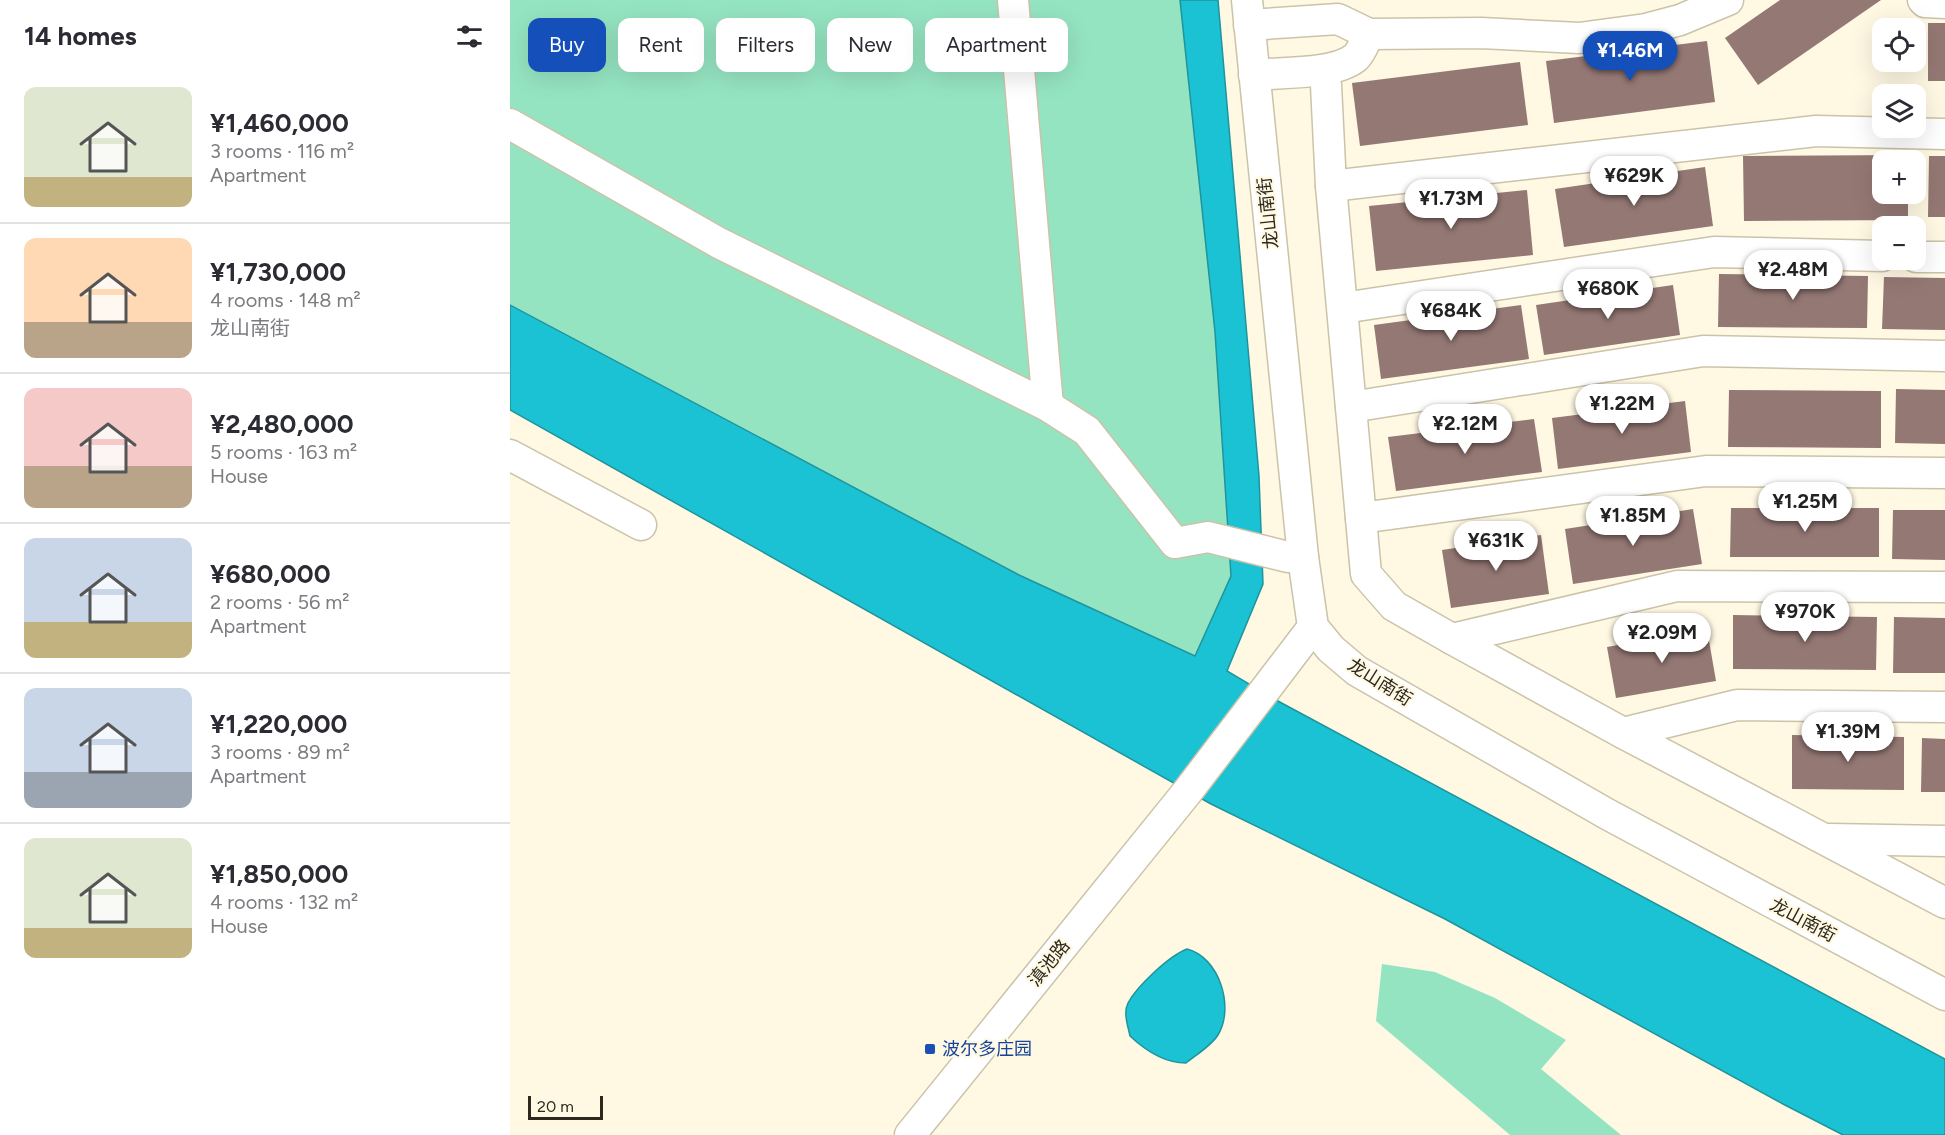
<!DOCTYPE html>
<meta charset="utf-8">
<style>
body{margin:0;font-family:Figtree,"Noto Sans SC",sans-serif;background:#f2f2f3;color:#2b2b33;height:100vh;display:flex;flex-direction:column;font-size:22px;white-space:nowrap}
*{box-sizing:border-box;margin:0}
p{font-size:20px;color:#7c7c81}
.icon{flex:none;width:33px;height:33px;fill:none;stroke:currentColor;stroke-width:2;stroke-linecap:round;stroke-linejoin:round}
.map{position:relative;flex:1;overflow:hidden}
.panel{display:flex;flex-direction:column;background:#fff;width:510px}
.panel>*{flex:none}
.hud{position:absolute;left:18px;top:18px;width:570px;height:54px;display:flex;gap:12px}
.buttons{position:absolute;left:1362px;top:18px;display:grid;gap:12px}
.buttons a{display:grid;place-items:center;width:54px;height:54px;border-radius:12px;background:#fff;box-shadow:0 6px 24px #0002;font-size:30px}
.scale{position:absolute;left:18px;bottom:15px;width:75px;box-sizing:border-box;padding-left:6px;border:3px solid #2c281e;border-top:0;font-size:16px;line-height:21px;white-space:nowrap;color:#2c281e;-webkit-text-stroke:4px #fff8e3;paint-order:stroke}
.price{position:absolute;translate:-50% -51px;padding:0 14px;border-radius:21px;background:#fff;color:#222;font-size:20px;line-height:39px;filter:drop-shadow(0 2px 3px #0008)}
.price::after{content:'';position:absolute;left:50%;top:36px;width:18px;height:14px;margin-left:-9px;background:inherit;clip-path:polygon(0 0,100% 0,50% 100%)}
.price.selected{background:#154fba;color:#fff}
ul{padding:0;list-style:none}
li{display:flex;align-items:center;gap:18px;height:150px;padding:0 24px}
li+li{border-top:2px solid #e1e1e2}
li span{display:grid;place-items:center;flex:none;width:168px;height:120px;border-radius:12px;color:#555}
li>.icon{margin-inline-start:auto}
span .icon{width:72px;height:72px;fill:#fffc;stroke-width:1}
li b{font-size:26px}
h2{display:flex;justify-content:space-between;align-items:center;height:72px;padding:0 24px;font-size:26px}
.chip{padding:0 21px;border-radius:12px;background:#fff;box-shadow:0 6px 24px #0002;font-size:21px;line-height:54px}
.chip.selected{background:#154fba;color:#fff}
main{display:flex;flex:1;min-height:0}
.map>svg:first-child{display:block}
.green{fill:#95e4c1}
.water{fill:#1ac2d3;stroke:#1f949d;stroke-width:1.5}
.building{fill:#947874}
.lines{fill:none;stroke-linecap:round;stroke-linejoin:round}
.minor-casing{stroke:#cbc3a9;stroke-width:33}
.minor{stroke:#fff;stroke-width:30}
.transit-dot{fill:#1a4fb4;stroke:#fff8e3;stroke-width:2}
.labels{text-anchor:middle;stroke-width:4.5;stroke-linejoin:round;paint-order:stroke}
.street-label{font-size:18px;fill:#2c281e;stroke:#fff8e3}
.transit-label{font-size:18px;fill:#164399;stroke:#fff8e3;text-anchor:start}
</style>
<main>
<section class="panel">
<h2>14 homes<svg class="icon" aria-label="filters" viewBox="0 0 24 24"><path d="M4 7h16M4 17h16"/><circle cx="9" cy="7" r="2"/><circle cx="15" cy="17" r="2"/></svg></h2>
<ul>
<li><span style="background:linear-gradient(#dfe7d0 75%,#c2b280 0)"><svg class="icon" aria-label="home" viewBox="0 0 24 24"><path d="M3 11l9-7 9 7M6 9v11h12V9"/></svg></span><div><b>¥1,460,000</b><p>3 rooms · 116 m²</p><p>Apartment</p></div></li>
<li><span style="background:linear-gradient(#ffd9b3 70%,#b9a48a 0)"><svg class="icon" aria-label="home" viewBox="0 0 24 24"><path d="M3 11l9-7 9 7M6 9v11h12V9"/></svg></span><div><b>¥1,730,000</b><p>4 rooms · 148 m²</p><p>龙山南街</p></div></li>
<li><span style="background:linear-gradient(#f6c9c9 65%,#b9a48a 0)"><svg class="icon" aria-label="home" viewBox="0 0 24 24"><path d="M3 11l9-7 9 7M6 9v11h12V9"/></svg></span><div><b>¥2,480,000</b><p>5 rooms · 163 m²</p><p>House</p></div></li>
<li><span style="background:linear-gradient(#c9d6e8 70%,#c2b280 0)"><svg class="icon" aria-label="home" viewBox="0 0 24 24"><path d="M3 11l9-7 9 7M6 9v11h12V9"/></svg></span><div><b>¥680,000</b><p>2 rooms · 56 m²</p><p>Apartment</p></div></li>
<li><span style="background:linear-gradient(#c9d6e8 70%,#9aa5b1 0)"><svg class="icon" aria-label="home" viewBox="0 0 24 24"><path d="M3 11l9-7 9 7M6 9v11h12V9"/></svg></span><div><b>¥1,220,000</b><p>3 rooms · 89 m²</p><p>Apartment</p></div></li>
<li><span style="background:linear-gradient(#dfe7d0 75%,#c2b280 0)"><svg class="icon" aria-label="home" viewBox="0 0 24 24"><path d="M3 11l9-7 9 7M6 9v11h12V9"/></svg></span><div><b>¥1,850,000</b><p>4 rooms · 132 m²</p><p>House</p></div></li>
</ul>
</section>
<div class="map">
<svg width="1435" height="1135" viewBox="0 0 1435 1135">
<rect width="100%" height="100%" fill="#fff8e3"/>
<g class="green">
<path d="M0 0H670L705 332 721 576 685 656 509 575 0 305Z"/>
<path d="M872 964 925 972 985 998 1056 1040 1031 1069 1111 1135H1000L866 1021Z"/>
</g>
<g class="water">
<path d="M670 0H708L749 476 753 584 717 671 766 700 1435 1059V1135H1333L1273 1104 935 919 701 804 0 410V305L509 575 685 656 721 576 705 332Z"/>
<path d="M677 949C709 957 725 1007 708 1035 701 1046 686 1055 676 1063 654 1063 636 1051 620 1036 618 1026 613 1013 618 1003 627 986 659 956 677 949Z"/>
</g>
<g class="building">
<path d="M1270 0H1371L1248 85 1215 38Z"/>
<rect x="1418" y="23" width="17" height="58"/>
<path d="M1197 41 1205 102 1044 123 1036 61Z"/>
<path d="M1010 62 1018 125 850 146 842 83Z"/>
<path d="M1397 155 1398 160H1372V194H1398V220L1234 221 1233 156Z"/>
<path d="M1419 156H1435V217H1418Z"/>
<path d="M1195 167 1203 226 1054 247 1045 189Z"/>
<path d="M1017 190 1023 255 866 271 859 206Z"/>
<path d="M1209 274 1358 276 1357 328 1208 327Z"/>
<path d="M1374 277 1435 278V330L1372 329Z"/>
<path d="M1163 285 1170 335 1034 355 1026 305Z"/>
<path d="M1011 305 1019 359 871 379 864 325Z"/>
<path d="M1386 389 1435 390V444L1385 443Z"/>
<path d="M1219 390 1371 391V448L1218 447Z"/>
<path d="M1175 401 1181 452 1048 469 1042 418Z"/>
<path d="M1024 419 1032 472 886 491 878 437Z"/>
<path d="M1221 508H1369V557H1220Z"/>
<path d="M1183 509 1192 564 1063 584 1055 529Z"/>
<path d="M1383 510H1435V560L1382 559Z"/>
<path d="M1031 535 1039 594 941 608 932 550Z"/>
<path d="M1223 615 1367 617 1366 670 1223 669Z"/>
<path d="M1384 617 1435 618V673H1383Z"/>
<path d="M1197 629 1206 681 1106 698 1097 647Z"/>
<path d="M1282 735 1394 737V790L1282 789Z"/>
<path d="M1412 738 1435 739V792H1411Z"/>
</g>
<g class="lines">
<g class="minor-casing">
<g id="minor">
<path d="M503 0 538 406"/>
<path d="M737 0 793 557 803 627 821 649 847 671 1097 814 1435 995"/>
<path d="M1413 0 1415 2 1435 3"/>
<path d="M739 25 828 19 859 34 971 33 1069 38 1136 29 1170 20 1218 0"/>
<path d="M744 75C771 72 823 75 845 58 851 53 855 41 859 34"/>
<path d="M816 85 821 186 856 574 884 606 942 639 1113 733 1435 903"/>
<path d="M0 124 209 243 538 406 577 431 665 543 698 537 778 557H793"/>
<path d="M821 186 1306 131 1435 134"/>
<path d="M1406 257H1435"/>
<path d="M833 308 1204 252 1372 256"/>
<path d="M841 407 1193 351 1435 356"/>
<path d="M0 455 131 525"/>
<path d="M851 518 1196 471 1435 473"/>
<path d="M942 639 1167 586 1435 587"/>
<path d="M1113 733 1227 705 1435 707"/>
<path d="M1320 839 1435 841"/>
<path d="M400 1135 678 791 803 627"/>
</g>
</g>
<use href="#minor" class="minor"/>
</g>
<rect class="transit-dot" x="414" y="1043" width="12" height="12" rx="3"/>
<g class="labels">
<g class="street-label">
<text transform="translate(758 213) rotate(-96)" y="6">龙山南街</text>
<text transform="translate(870 682) rotate(32)" y="6">龙山南街</text>
<text transform="translate(1293 920) rotate(28)" y="6">龙山南街</text>
<text transform="translate(539 963) rotate(-51)" y="6">滇池路</text>
</g>
<g class="transit-label">
<text x="432" y="1055">波尔多庄园</text>
</g>
</g>
</svg>
<div class="buttons">
<a><svg class="icon" aria-label="locate" viewBox="0 0 24 24"><circle cx="12" cy="12" r="6"/><path d="M12 2v4M12 18v4M2 12h4M18 12h4"/></svg></a>
<a><svg class="icon" aria-label="layers" viewBox="0 0 24 24"><path d="M12 4l9 5-9 5-9-5zM3 14l9 5 9-5"/></svg></a>
<a>+</a>
<a>−</a>
</div>
<div class="scale">20 m</div>
<b class="price selected" style="left:1120px;top:82px">¥1.46M</b>
<b class="price" style="left:1124px;top:207px">¥629K</b>
<b class="price" style="left:941px;top:230px">¥1.73M</b>
<b class="price" style="left:1283px;top:301px">¥2.48M</b>
<b class="price" style="left:1098px;top:320px">¥680K</b>
<b class="price" style="left:941px;top:342px">¥684K</b>
<b class="price" style="left:1112px;top:435px">¥1.22M</b>
<b class="price" style="left:955px;top:455px">¥2.12M</b>
<b class="price" style="left:1295px;top:533px">¥1.25M</b>
<b class="price" style="left:1123px;top:547px">¥1.85M</b>
<b class="price" style="left:986px;top:572px">¥631K</b>
<b class="price" style="left:1295px;top:643px">¥970K</b>
<b class="price" style="left:1152px;top:664px">¥2.09M</b>
<b class="price" style="left:1338px;top:763px">¥1.39M</b>
<div class="hud">
<a class="chip selected">Buy</a>
<a class="chip">Rent</a>
<a class="chip">Filters</a>
<a class="chip">New</a>
<a class="chip">Apartment</a>
</div>
</div>
</main>
